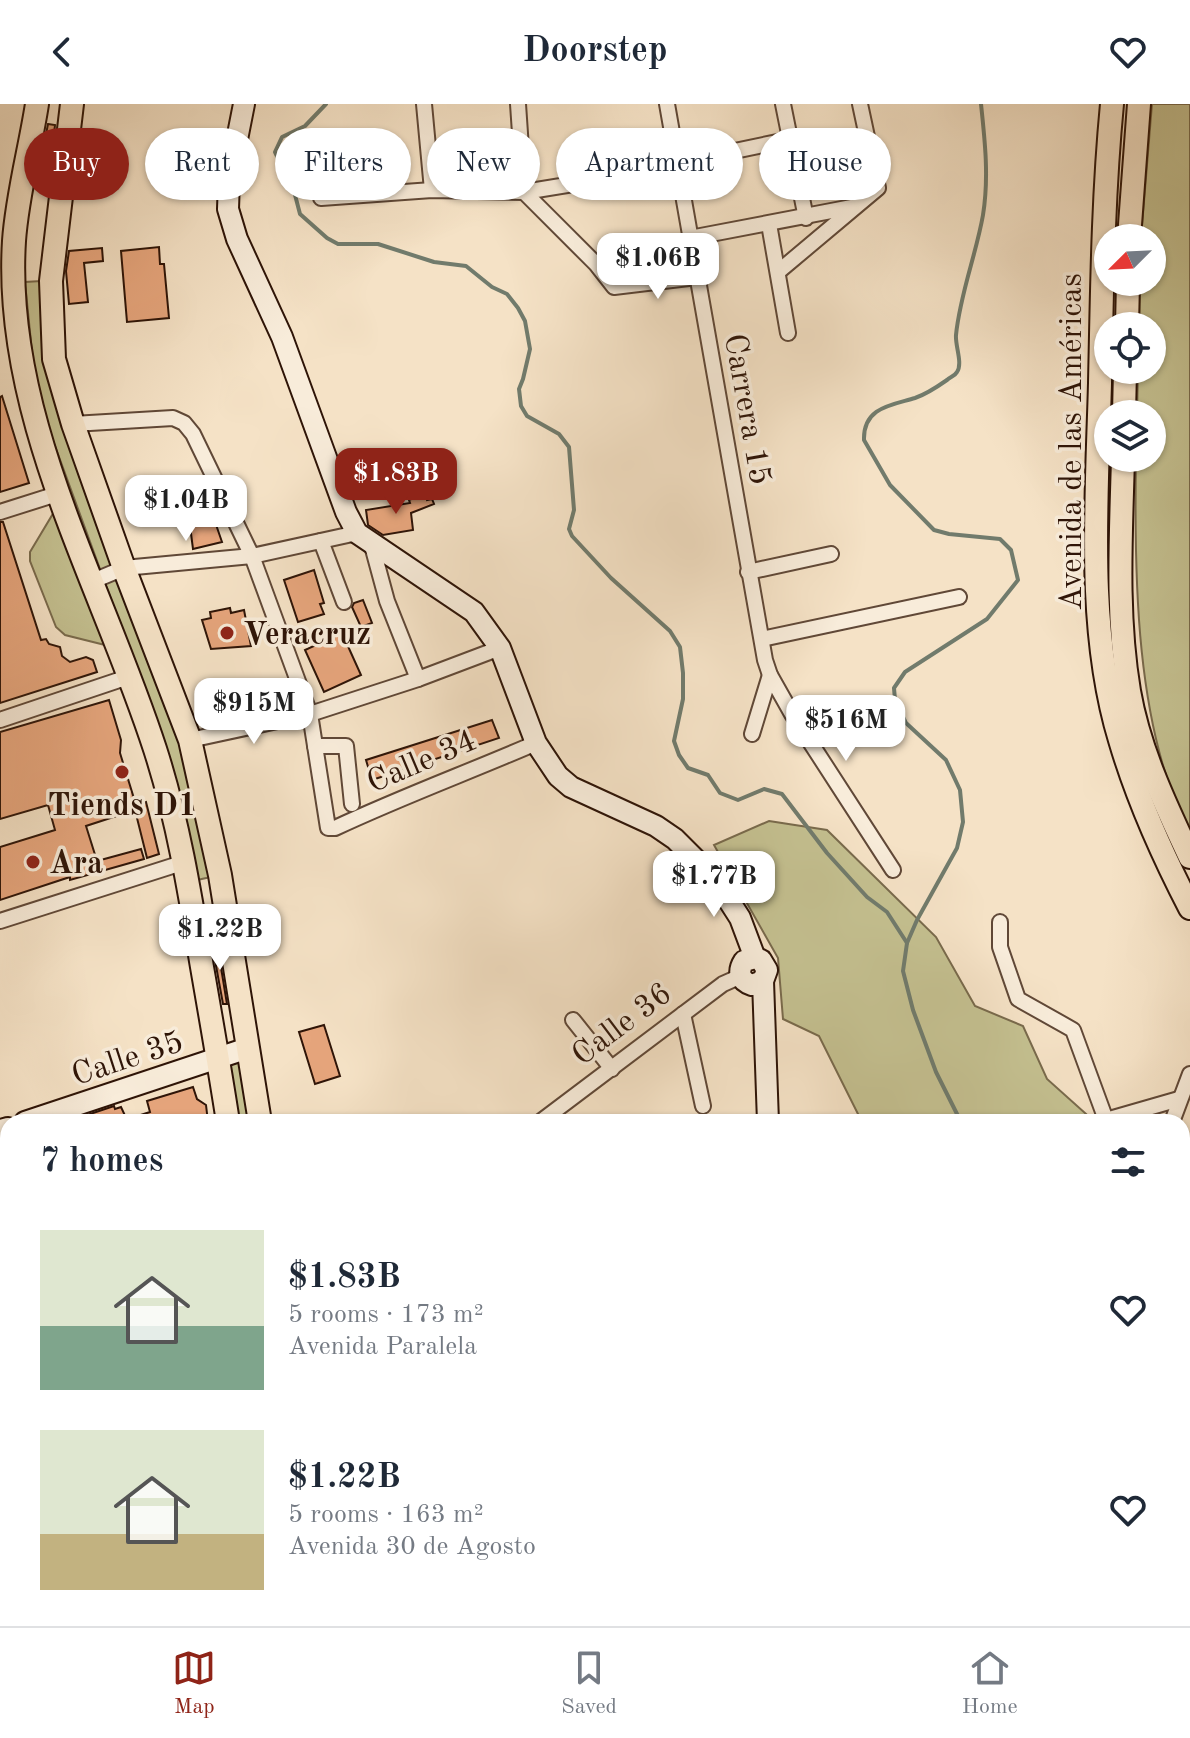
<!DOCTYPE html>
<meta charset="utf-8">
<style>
body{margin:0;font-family:"Old Standard TT",serif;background:#f2f2f3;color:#1f2937;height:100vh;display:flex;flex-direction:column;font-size:30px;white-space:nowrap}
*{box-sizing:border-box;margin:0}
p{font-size:26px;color:#747a83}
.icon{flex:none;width:44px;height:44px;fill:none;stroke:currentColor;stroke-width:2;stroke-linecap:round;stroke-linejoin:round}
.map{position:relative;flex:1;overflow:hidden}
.side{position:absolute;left:0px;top:1010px;width:1190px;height:512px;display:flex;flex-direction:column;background:#fff;border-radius:24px 24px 0 0;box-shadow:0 2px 6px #0004}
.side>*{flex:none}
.banner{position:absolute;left:24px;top:24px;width:1142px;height:72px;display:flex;gap:16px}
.needle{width:52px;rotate:246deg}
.controls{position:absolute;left:1094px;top:120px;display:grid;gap:16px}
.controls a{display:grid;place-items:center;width:72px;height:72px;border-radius:50%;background:#fff;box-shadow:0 2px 6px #0004;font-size:40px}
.price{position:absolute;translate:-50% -68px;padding:0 18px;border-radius:16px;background:#fff;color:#222;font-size:26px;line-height:52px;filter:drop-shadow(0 2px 4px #0008)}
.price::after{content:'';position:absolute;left:50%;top:48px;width:24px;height:18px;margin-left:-12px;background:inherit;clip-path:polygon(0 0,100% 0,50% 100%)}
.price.active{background:#8f2418;color:#fff}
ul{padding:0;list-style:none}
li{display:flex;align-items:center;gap:24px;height:200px;padding:0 40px}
li span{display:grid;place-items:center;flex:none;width:224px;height:160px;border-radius:0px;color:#555}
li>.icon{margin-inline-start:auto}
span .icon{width:96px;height:96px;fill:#fffc;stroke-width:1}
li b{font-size:34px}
h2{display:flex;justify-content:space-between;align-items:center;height:96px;padding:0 40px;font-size:34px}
.chip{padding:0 28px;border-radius:36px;background:#fff;box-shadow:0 2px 6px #0004;font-size:28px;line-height:72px}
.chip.active{background:#8f2418;color:#fff}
header{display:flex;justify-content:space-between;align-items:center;height:104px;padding:0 40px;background:#fff;font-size:36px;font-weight:700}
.dock{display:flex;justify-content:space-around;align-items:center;height:112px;border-top:2px solid #e0e1e3;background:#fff;font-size:22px;color:#747a83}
.dock a{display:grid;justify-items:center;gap:4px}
.dock .active{color:#8f2418}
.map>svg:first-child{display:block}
.green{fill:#c4c090;stroke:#796a4c;stroke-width:2}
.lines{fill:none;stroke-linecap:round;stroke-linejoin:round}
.stream{stroke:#717b6c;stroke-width:4}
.building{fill:#e6a57c;stroke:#2e1407;stroke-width:2}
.minor-casing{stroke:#604837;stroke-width:18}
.tertiary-casing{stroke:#604837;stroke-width:22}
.secondary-casing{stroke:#2e1407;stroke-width:24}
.primary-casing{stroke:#2e1407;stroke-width:26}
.minor{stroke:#f8ecda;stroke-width:14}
.tertiary{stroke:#f8ecda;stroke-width:18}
.secondary{stroke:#f8ecda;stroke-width:20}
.primary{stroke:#f5e2c6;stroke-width:22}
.poi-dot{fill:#8f2418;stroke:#f8ecda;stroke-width:3}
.labels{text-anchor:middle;stroke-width:7;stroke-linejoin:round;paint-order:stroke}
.street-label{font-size:32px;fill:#2e1407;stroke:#f8ecda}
.poi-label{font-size:32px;font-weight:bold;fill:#2e1407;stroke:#f8ecda;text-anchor:start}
</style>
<header><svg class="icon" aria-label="back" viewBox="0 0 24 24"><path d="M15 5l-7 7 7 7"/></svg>Doorstep<svg class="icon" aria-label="heart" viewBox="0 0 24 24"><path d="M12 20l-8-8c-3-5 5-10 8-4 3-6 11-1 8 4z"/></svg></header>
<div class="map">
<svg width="1190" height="1522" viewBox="0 0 1190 1522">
<rect width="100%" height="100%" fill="#f5e2c6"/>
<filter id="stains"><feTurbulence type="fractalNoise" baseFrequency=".0025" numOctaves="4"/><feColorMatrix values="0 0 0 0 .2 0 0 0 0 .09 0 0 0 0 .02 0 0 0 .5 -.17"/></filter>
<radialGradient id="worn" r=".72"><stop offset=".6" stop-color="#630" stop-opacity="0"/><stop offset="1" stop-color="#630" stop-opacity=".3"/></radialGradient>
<g class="green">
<path d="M1152 0H1190V729C1135 627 1134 469 1136 354H1152V310H1137L1138 266H1152V222H1139L1140 178H1152V134H1141Z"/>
<path d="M41 177 46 256 182 638 211 773 197 776 165 643 47 320 33 258 25 178Z"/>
<path d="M54 408 117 544 65 531 56 523 30 457V448Z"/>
<path d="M769 717 827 726 936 833 975 902 1023 922 1047 975 1095 1018H862L819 932 783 915 778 854 714 741Z"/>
<path d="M240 947 251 1018H236L226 952Z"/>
<path d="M690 1514H880L877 1516V1522H685Z"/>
</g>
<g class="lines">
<g class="stream">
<path d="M326 0 305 22 282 33 275 48 294 87 300 110 327 134 338 140H378L434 158 466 162 492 183 507 190 518 204 525 217 530 245 523 275 519 285 521 302 527 312 559 330 569 343 574 406 569 425 572 432 611 474 670 527 680 543 683 569V595L674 637 679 651 688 664 708 671 720 689 738 696 764 685 782 690 827 749 867 793 887 808 907 839"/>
<path d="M961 1018 936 968 913 906 903 867 907 839 917 816 957 744 963 718 960 686 946 656 906 619 895 596 894 584 905 568 987 515 1018 476 1011 446 1000 435 949 430 934 426 890 381 864 336C863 303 892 301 915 294 927 290 937 283 947 276 950 273 955 272 957 268 963 259 955 242 956 231 960 190 976 151 983 111 989 74 985 37 981 0"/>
<path d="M740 1522 748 1514"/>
</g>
</g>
<g class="building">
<path d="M48 20 55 21 48 82 36 80Z"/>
<path d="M159 143 160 160H164L169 214 127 218 121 147Z"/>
<path d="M102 144 103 157 84 159 88 198 69 200 66 167 69 147Z"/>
<path d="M2 292 29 379 0 388V293Z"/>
<path d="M425 389 427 396 432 395 434 400 411 409 413 426 383 431 368 421 366 406 410 399 409 396Z"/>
<path d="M212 409 222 438 193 445 189 414Z"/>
<path d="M0 418H3L41 536 46 535 49 540 60 543 62 552 70 558 86 553 93 556 97 568 0 599Z"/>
<path d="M314 466 324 499 320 500 324 510 298 518 284 476Z"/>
<path d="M363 496 372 519 361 523 352 503 354 499Z"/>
<path d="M230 504 231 509 244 506 251 542 211 545 202 516 211 514 210 508Z"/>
<path d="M342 529 361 571 324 588 305 546Z"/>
<path d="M109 596 121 636 120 649 136 701 146 698 159 750 147 754 135 706 86 722 97 757 141 745 144 755 70 776V773L0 796V743L55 726 48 701 0 715V628Z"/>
<path d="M492 616 499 634 372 676 366 656Z"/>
<path d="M217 839 227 900H223L212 840Z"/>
<path d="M324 921 340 972 315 980 299 928Z"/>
<path d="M193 983 197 995 206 1001 208 1018H128V1015L150 1008 147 997Z"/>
<path d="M114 1002 115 1005 121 1003 128 1018H66Z"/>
</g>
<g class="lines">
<g class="minor-casing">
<g id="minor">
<path d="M424 0 432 86"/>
<path d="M518 0 524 88 596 160 614 183 697 173"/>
<path d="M667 0 765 556 770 571 792 610 893 766"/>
<path d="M783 0 806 114"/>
<path d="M677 59 792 35"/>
<path d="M321 94 432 86 524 88 678 63"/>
<path d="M769 120 788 229"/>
<path d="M690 134 852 103"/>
<path d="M778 168 878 84 860 0"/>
<path d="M73 320 173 314 184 319 193 330 252 452 310 610 328 724H335C401 693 469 668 536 639"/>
<path d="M0 408 60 389"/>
<path d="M321 437 344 498"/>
<path d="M371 438 387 497 418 575"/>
<path d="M748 468 831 450"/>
<path d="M93 477 124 464 252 452 357 429"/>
<path d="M762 535 959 493"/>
<path d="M0 616 128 573"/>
<path d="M752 630 770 571"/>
<path d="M190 636 310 610 418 575 500 544"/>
<path d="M315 642H346L352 700"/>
<path d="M0 817 185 758"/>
<path d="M1000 818V843L1018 895 1073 926 1106 1016 1179 995"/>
<path d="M683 910 703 1002"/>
<path d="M573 916 612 965"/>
<path d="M540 1018 723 880 741 872"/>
<path d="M1172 1018 1190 970"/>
<path d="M1182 1058 1190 1089"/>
<path d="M1182 1144 1190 1141"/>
<path d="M1182 1194 1190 1192"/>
<path d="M1182 1248 1190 1245"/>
<path d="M1182 1294 1190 1292"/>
<path d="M0 1338 8 1364"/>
<path d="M0 1438 8 1436"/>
<path d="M1182 1491 1190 1477"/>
<path d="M619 1514 622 1522"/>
<path d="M1093 1514 1095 1522"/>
<path d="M1164 1522 1169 1514"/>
</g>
</g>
<g class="tertiary-casing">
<g id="tertiary">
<path d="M0 1101 8 1115"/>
<path d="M172 1522V1514"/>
</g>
</g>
<g class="secondary-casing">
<g id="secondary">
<path d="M244 0 229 76 228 105 237 135 282 233 346 408 357 429 474 508 500 544 536 639 558 672 571 683 656 722 675 735 715 775 740 814 755 854"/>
<path d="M755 854 761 856 767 866 763 877 768 1018"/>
<path d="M755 854 744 857C737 868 740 877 752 881L763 877"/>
<path d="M25 1018 248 944"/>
<path d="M0 1026 8 1024"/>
<path d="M660 1522 665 1514"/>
</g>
</g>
<g class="primary-casing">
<g id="primary">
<path d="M37 0C30 45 17 92 14 137 3 314 102 481 155 645 178 716 190 790 202 863 211 915 220 966 228 1018"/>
<path d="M72 0 51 177 54 255 73 320 124 464 190 636 220 771 260 1018"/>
<path d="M1112 0C1103 93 1102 186 1100 279 1097 394 1086 525 1120 636 1137 694 1162 750 1190 804"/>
<path d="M1129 134 1139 0"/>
<path d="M1127 222 1128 178"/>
<path d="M1124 310 1125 266"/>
<path d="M1123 354C1121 431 1116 510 1129 587 1139 645 1165 700 1190 753"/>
<path d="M303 1514 305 1522"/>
<path d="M339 1514 340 1522"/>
</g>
</g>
<use href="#minor" class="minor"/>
<use href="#tertiary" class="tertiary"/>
<use href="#secondary" class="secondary"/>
<use href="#primary" class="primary"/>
</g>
<g class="poi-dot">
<circle cx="227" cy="529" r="8"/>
<circle cx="122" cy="668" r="8"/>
<circle cx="33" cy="758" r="8"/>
</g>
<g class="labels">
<g class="street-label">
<text transform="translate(749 305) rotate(80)" y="11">Carrera 15</text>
<text transform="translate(1070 338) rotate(-90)" y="11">Avenida de las Américas</text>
<text transform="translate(421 656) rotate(-23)" y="11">Calle 34</text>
<text transform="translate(621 919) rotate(-37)" y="11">Calle 36</text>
<text transform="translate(127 953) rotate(-18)" y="11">Calle 35</text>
</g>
<g class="poi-label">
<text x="243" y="540">Veracruz</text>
<text x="122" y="711" text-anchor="middle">Tiends D1</text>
<text x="49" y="769">Ara</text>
</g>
</g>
<rect width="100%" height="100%" filter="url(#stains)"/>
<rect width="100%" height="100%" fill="url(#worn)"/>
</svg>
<div class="controls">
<a><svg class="needle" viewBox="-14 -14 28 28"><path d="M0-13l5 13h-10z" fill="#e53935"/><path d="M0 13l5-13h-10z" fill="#747a83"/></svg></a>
<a><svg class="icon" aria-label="locate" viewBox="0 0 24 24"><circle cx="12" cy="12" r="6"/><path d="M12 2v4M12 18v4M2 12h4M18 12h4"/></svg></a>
<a><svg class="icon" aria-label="layers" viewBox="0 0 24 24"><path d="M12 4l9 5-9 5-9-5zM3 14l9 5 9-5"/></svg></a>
</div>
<b class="price" style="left:658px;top:197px">$1.06B</b>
<b class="price active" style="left:396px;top:412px">$1.83B</b>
<b class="price" style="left:186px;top:439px">$1.04B</b>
<b class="price" style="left:254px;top:642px">$915M</b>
<b class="price" style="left:846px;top:659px">$516M</b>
<b class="price" style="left:714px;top:815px">$1.77B</b>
<b class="price" style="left:220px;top:868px">$1.22B</b>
<div class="banner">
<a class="chip active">Buy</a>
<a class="chip">Rent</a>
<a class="chip">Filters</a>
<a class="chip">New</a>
<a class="chip">Apartment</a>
<a class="chip">House</a>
</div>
<section class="side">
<h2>7 homes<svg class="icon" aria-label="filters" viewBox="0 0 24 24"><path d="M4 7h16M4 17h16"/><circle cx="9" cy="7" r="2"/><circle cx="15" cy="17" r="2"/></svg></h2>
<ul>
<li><span style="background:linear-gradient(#dfe7d0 60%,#7fa58c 0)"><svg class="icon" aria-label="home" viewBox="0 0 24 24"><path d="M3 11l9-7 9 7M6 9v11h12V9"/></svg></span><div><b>$1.83B</b><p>5 rooms · 173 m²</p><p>Avenida Paralela</p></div><svg class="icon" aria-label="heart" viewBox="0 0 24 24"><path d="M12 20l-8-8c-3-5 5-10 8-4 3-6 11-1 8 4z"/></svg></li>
<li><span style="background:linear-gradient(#dfe7d0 65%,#c2b280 0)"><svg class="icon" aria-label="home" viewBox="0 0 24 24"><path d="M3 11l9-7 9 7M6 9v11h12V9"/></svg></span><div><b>$1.22B</b><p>5 rooms · 163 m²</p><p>Avenida 30 de Agosto</p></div><svg class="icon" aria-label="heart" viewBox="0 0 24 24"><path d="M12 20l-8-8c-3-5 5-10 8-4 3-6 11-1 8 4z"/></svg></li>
</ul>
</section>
</div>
<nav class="dock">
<a class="active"><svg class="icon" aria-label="map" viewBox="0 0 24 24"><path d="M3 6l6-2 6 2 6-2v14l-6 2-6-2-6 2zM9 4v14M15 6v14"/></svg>Map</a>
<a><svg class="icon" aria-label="saved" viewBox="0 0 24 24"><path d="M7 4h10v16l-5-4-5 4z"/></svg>Saved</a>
<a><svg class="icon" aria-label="home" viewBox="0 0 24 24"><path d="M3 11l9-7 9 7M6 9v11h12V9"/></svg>Home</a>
</nav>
